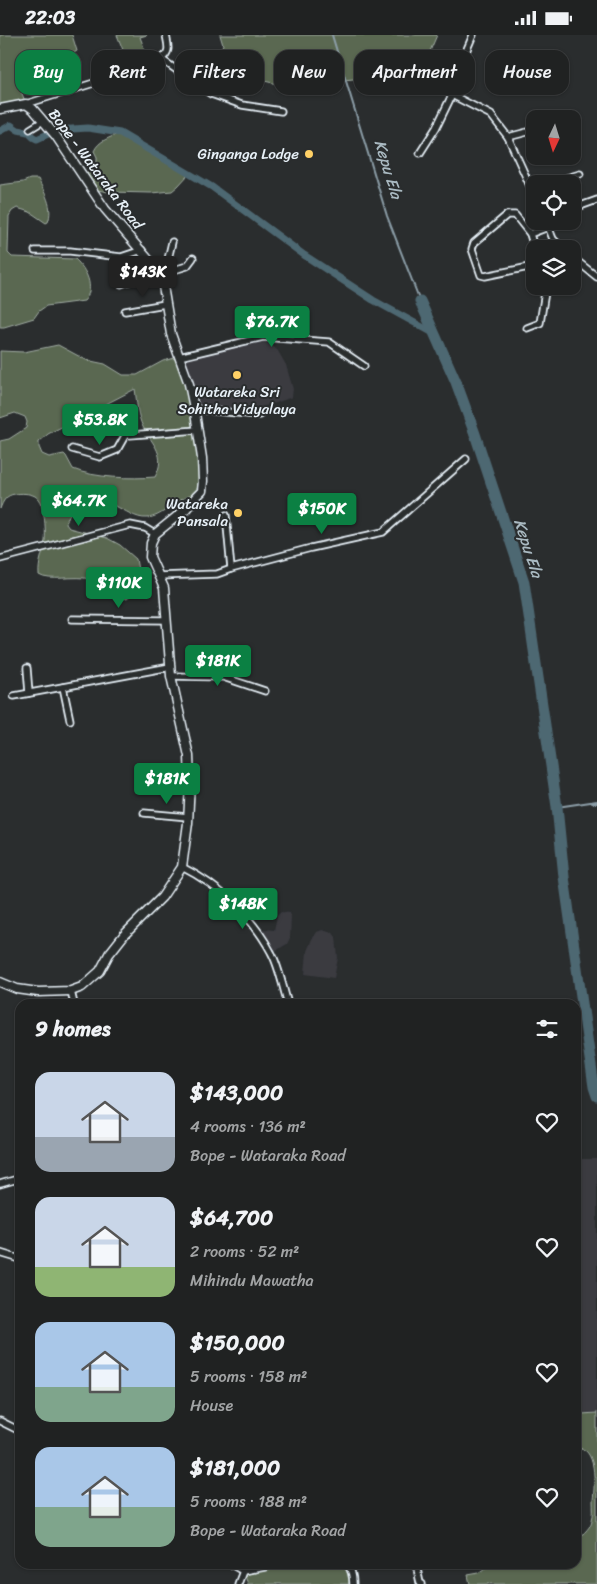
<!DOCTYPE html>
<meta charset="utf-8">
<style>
body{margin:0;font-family:Sriracha,sans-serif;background:#2d2f2f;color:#f1f3f6;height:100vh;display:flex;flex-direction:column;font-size:19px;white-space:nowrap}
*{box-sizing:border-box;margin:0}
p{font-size:16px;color:#a2a4a5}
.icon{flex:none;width:28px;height:28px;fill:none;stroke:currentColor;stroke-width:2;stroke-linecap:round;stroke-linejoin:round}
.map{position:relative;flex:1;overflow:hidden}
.details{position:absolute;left:15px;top:964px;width:566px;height:570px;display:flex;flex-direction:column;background:#202222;border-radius:15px;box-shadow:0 1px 4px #0004,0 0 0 1px #3d3f40}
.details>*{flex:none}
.guide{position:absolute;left:15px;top:15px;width:568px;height:45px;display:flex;gap:10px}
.needle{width:32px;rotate:184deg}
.tools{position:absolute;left:526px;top:75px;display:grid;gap:10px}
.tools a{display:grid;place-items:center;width:55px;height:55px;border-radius:10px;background:#202222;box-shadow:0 1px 4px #0004,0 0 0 1px #3d3f40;font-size:25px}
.price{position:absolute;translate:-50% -42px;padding:0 11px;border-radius:5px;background:#0b8043;color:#fff;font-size:16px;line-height:32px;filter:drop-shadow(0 1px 2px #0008)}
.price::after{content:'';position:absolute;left:50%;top:30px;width:15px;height:11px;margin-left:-8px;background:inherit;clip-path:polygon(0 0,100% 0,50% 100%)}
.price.on{background:#222;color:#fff}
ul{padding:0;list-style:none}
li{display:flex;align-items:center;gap:15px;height:125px;padding:0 20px}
li span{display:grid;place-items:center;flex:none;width:140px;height:100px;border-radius:15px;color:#555}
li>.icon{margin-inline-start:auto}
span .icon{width:60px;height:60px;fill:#fffc;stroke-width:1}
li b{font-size:21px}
h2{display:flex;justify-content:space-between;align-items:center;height:60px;padding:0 20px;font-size:21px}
.chip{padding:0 18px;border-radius:15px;background:#202222;box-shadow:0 1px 4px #0004,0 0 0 1px #3d3f40;font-size:18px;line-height:45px}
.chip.on{background:#0b8043;color:#fff}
.status{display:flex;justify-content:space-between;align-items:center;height:35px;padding:0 25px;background:#202222;direction:ltr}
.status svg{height:14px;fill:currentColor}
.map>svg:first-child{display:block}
.built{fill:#3a3a40}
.green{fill:#5a6851;stroke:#a1aca4;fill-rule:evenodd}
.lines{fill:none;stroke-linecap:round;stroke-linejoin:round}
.stream{stroke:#8c9ea8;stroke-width:2}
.canal{stroke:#4e6772;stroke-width:7}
.river{stroke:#4e6772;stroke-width:11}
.minor-casing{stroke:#e8f1f8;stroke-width:9}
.tertiary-casing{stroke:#e8f1f8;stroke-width:11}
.minor{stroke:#2a2d2e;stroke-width:5.5}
.tertiary{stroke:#2a2d2e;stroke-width:8}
.poi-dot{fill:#ffd166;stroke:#2a2d2e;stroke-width:2}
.labels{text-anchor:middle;stroke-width:4;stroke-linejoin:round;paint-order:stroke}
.poi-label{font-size:15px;fill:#e8f1f8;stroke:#2a2d2e;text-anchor:end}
.street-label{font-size:15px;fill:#e8f1f8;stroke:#2a2d2e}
.water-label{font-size:16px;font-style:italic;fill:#aabac2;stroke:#2a2d2e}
</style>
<div class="status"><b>22:03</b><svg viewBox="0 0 49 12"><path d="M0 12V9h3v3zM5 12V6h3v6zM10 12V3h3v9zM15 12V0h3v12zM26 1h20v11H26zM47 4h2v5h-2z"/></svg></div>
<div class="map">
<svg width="597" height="1549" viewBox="0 0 597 1549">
<rect width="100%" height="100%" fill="#2a2d2e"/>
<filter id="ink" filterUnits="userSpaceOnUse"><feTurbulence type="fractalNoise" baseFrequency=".02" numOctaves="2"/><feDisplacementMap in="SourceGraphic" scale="10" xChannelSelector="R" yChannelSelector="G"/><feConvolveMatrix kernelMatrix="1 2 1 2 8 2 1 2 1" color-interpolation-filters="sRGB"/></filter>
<g filter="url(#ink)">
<g class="built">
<path d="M263 302 278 316 286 330 293 354 292 362 276 368 264 371 261 372 259 380 194 374 179 322Z"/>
<path d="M281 877 290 878 291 882 290 903 287 909 272 918 258 896 262 894 274 895 277 881Z"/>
<path d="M322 895 333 898 336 902 338 923 334 943 305 939 307 916 312 904 317 897Z"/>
<path d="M576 1124H597V1378L582 1379 576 1377Z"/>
</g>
<g class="green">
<path d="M0 0H72L77 16 48 33 16 43 26 69 0 74Z"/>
<path d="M117 0H147L140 2 150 29 131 35Z"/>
<path d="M220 0H437L421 37 295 50 273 48 239 40 215 38 205 32V26L210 22H214L223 10Z"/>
<path d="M120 98 189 139 178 151 172 156 151 158 109 157 91 154 83 142 97 129V122L94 116C99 105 110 103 120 98Z"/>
<path d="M30 144H38C44 157 54 172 48 187L46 188 30 177 17 173 12 176 9 181 8 218 12 222 75 224C86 234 96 253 84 266L46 271 39 276 34 283 4 292H0V150L23 147Z"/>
<path d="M58 310 86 325 105 329 123 340H137L163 326 179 322 195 378 202 456C198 458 195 460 191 461 184 462 191 459 184 463 172 469 161 482 147 483 136 484 125 475 115 471 93 462 72 463 66 489L69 493 107 503 120 510 136 524 138 535 136 546 131 561 127 564 107 559 101 561 95 559 93 546 90 544C75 540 49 547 39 540 38 528 43 518 45 506 46 495 45 467 35 461 29 458 21 458 15 459 6 460 3 466 0 474V406L9 404 26 393 27 387 25 382 15 378 0 383V316L24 317ZM135 354C137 367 137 380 143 392 153 410 167 420 155 442 132 444 94 443 73 434L66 421 64 419 49 422 42 419 39 412V407L48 399Z"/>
<path d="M576 1377 582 1379 597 1378V1549H470L468 1540 479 1538 492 1529H576V1500L583 1499C587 1495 591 1491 592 1485 594 1479 593 1472 593 1465 595 1449 597 1411 576 1413Z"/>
<path d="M275 1529H347L353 1549H248L243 1536Z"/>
</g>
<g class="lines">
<g class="stream">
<path d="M332 0 387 181 420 266"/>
<path d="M592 768H597"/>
<path d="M557 772 597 766"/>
</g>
<g class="canal">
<path d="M57 95 88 93 120 98 212 152 304 220 373 265 435 299"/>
<path d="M0 96 11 90 18 95 28 97 33 102 37 104 48 99"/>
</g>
<path class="river" d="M420 266 456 347 475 399 524 547 557 772 564 842 594 1052 597 1061"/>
<g class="minor-casing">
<g id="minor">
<path d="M166 0C168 11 171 17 161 24L211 59 242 70 281 76"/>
<path d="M473 0 459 33 452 60 491 80 508 102 535 162"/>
<path d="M26 69 110 43 161 24"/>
<path d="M572 86 575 85"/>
<path d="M30 94 43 86"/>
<path d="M508 102 535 95"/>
<path d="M420 118 436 93 452 60"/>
<path d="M547 149 580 139"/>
<path d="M572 174 597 165"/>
<path d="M546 186 553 204 563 214"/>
<path d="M530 199 548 192"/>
<path d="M172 207 168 224 161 239 187 231 193 223"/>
<path d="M35 216H70L121 222 142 215"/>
<path d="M535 216 530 199 515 180H507L474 208 472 214 481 240 485 241 529 232 535 219"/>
<path d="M572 222 597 242"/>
<path d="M121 249 159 235"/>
<path d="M125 276 165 269"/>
<path d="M527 293 540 288 546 251"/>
<path d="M179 322 263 302 329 307 364 331"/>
<path d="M194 374 259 380"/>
<path d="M116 392 126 399 130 400 198 395"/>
<path d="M72 414 100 422 117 415 126 399"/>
<path d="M226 480 231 534"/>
<path d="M0 524 130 490 145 493 155 499"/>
<path d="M158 541 217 539 231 534 311 513 383 497 466 424"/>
<path d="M72 584 166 585"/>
<path d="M27 633 29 658"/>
<path d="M171 641 223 642 265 656"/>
<path d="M63 652 70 685"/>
<path d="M14 661 170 632"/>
<path d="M144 778 188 782"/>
<path d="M182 832C218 850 252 881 271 917 279 931 283 953 288 969"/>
<path d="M71 956 74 969"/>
<path d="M0 1149 14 1145 20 1147"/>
<path d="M0 1218 20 1224"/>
<path d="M0 1386 20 1396"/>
<path d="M231 1529 243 1536"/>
<path d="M347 1529C352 1535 353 1541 353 1549"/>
<path d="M416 1529 420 1548 422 1549"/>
<path d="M238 1549 243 1536 265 1532 275 1529"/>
</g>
</g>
<g class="tertiary-casing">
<path id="tertiary" d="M0 74 26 69 33 74 56 101 105 174 161 239 171 299 189 349 195 378 202 423 203 446 202 456 196 462 186 474 155 499 151 508 150 522 164 553 171 641 189 721 190 747 188 788 182 832 162 862 124 900 109 919 100 936 82 952 71 956 38 957 17 954 0 947"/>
</g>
<use href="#minor" class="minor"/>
<use href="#tertiary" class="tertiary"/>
</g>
</g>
<g class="poi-dot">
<circle cx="309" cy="119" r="5"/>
<circle cx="237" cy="340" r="5"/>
<circle cx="238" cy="478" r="5"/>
</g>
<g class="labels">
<g class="poi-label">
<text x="299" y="124">Ginganga Lodge</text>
<text x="237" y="362" text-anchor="middle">Watareka Sri<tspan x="237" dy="17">Sohitha Vidyalaya</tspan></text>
<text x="228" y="474">Watareka<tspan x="228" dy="17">Pansala</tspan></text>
</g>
<g class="street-label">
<text transform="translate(96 134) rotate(53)" y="5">Bope - Wataraka Road</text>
</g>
<g class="water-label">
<text transform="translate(389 134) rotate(73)" y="6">Kepu Ela</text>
<text transform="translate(529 513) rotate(72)" y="6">Kepu Ela</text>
</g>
</g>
</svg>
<div class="tools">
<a><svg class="needle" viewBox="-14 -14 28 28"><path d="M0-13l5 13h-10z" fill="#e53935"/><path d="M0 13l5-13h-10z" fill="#a2a4a5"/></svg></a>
<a><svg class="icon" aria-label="locate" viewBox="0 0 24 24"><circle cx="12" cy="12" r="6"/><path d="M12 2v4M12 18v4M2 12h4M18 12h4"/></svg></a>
<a><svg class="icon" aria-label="layers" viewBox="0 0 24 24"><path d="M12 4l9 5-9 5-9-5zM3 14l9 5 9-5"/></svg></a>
</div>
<b class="price on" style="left:143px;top:263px">$143K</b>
<b class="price" style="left:272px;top:313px">$76.7K</b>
<b class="price" style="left:100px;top:411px">$53.8K</b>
<b class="price" style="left:79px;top:492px">$64.7K</b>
<b class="price" style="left:322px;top:500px">$150K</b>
<b class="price" style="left:119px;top:574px">$110K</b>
<b class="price" style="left:218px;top:652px">$181K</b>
<b class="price" style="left:167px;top:770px">$181K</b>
<b class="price" style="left:243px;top:895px">$148K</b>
<div class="guide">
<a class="chip on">Buy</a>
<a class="chip">Rent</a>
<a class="chip">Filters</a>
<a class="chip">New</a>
<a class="chip">Apartment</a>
<a class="chip">House</a>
</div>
<section class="details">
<h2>9 homes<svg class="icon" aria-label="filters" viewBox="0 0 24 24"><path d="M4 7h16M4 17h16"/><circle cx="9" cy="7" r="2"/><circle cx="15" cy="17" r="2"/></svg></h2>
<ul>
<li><span style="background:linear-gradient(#c9d6e8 65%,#9aa5b1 0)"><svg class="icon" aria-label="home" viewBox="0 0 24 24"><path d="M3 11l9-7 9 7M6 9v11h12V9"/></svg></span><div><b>$143,000</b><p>4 rooms · 136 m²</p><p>Bope - Wataraka Road</p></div><svg class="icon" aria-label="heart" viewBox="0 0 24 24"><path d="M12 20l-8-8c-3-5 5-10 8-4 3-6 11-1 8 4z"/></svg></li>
<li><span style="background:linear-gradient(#c9d6e8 70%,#8fb573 0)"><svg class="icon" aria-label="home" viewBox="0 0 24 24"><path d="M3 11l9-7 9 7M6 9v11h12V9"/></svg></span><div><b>$64,700</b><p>2 rooms · 52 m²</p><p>Mihindu Mawatha</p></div><svg class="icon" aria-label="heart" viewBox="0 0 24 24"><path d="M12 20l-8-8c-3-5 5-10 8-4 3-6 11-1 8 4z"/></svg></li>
<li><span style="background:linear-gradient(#a9c7e8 65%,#7fa58c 0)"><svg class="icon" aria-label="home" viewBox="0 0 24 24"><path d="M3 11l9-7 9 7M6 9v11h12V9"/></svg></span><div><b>$150,000</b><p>5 rooms · 158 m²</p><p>House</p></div><svg class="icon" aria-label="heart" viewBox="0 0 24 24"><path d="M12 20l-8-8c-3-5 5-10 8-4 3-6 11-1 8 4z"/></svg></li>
<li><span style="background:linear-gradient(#a9c7e8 60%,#7fa58c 0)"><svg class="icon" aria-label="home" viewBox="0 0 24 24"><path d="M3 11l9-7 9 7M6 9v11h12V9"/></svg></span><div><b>$181,000</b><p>5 rooms · 188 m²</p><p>Bope - Wataraka Road</p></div><svg class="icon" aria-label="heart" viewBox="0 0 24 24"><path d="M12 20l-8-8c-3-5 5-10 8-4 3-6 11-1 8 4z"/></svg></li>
</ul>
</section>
</div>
